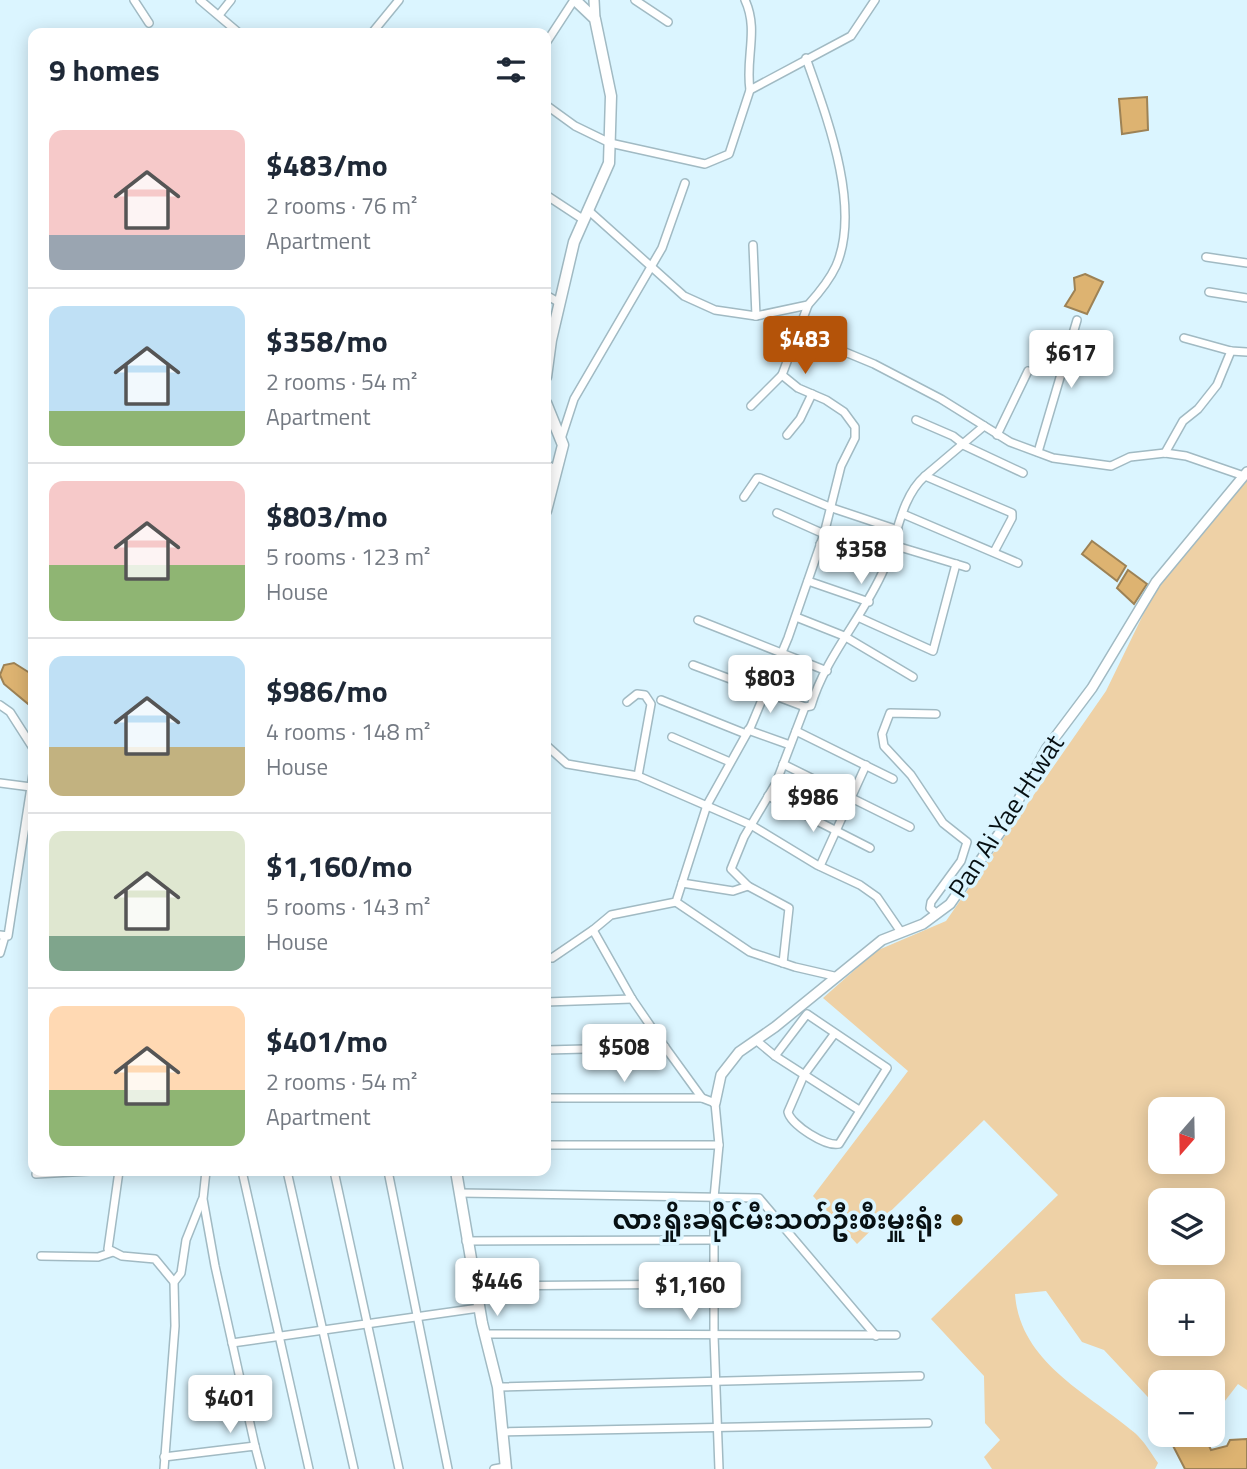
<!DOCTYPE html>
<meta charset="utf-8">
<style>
body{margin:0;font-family:"Titillium Web","Noto Sans Myanmar",sans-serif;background:#f6f6f7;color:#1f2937;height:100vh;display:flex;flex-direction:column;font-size:26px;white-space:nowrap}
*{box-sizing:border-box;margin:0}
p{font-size:23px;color:#747a83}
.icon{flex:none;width:38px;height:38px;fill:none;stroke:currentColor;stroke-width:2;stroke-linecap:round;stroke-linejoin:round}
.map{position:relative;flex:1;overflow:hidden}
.sheet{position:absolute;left:28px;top:28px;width:523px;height:1148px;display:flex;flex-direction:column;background:#fff;border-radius:14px;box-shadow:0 4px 18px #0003}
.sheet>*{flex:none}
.needle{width:46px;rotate:200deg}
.fabs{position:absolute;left:1148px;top:1097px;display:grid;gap:14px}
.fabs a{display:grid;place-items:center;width:77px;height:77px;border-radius:14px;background:#fff;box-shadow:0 4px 18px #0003;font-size:35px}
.price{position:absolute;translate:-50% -60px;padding:0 16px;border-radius:7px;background:#fff;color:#222;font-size:23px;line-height:46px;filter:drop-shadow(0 2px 4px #0008)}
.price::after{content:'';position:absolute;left:50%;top:42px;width:21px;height:16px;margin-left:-10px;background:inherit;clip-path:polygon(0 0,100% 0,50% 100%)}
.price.on{background:#b45309;color:#fff}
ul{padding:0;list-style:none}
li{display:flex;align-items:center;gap:21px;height:175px;padding:0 21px}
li+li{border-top:2px solid #e0e1e3}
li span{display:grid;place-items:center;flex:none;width:196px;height:140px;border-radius:14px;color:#555}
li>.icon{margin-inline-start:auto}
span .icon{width:84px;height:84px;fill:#fffc;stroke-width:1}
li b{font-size:30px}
h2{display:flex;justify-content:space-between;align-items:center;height:84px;padding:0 21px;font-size:30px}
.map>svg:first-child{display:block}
.green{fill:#eed1a6;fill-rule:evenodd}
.water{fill:#ddb371;stroke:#9d8255;stroke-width:2}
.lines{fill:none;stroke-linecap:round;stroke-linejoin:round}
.minor-casing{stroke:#a1bac3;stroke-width:10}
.tertiary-casing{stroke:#a1bac3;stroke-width:12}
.secondary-casing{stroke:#a1bac3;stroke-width:13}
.minor{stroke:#fff;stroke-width:7}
.tertiary{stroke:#fff;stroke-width:9}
.secondary{stroke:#fff;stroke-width:10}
.poi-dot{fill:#966916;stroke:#dbf5ff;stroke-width:2.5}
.labels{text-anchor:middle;stroke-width:7;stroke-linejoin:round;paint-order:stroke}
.street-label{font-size:26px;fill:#071013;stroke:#dbf5ff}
.poi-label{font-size:26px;font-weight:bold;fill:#071013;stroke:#dbf5ff;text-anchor:end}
</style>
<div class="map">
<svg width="1247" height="1469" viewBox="0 0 1247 1469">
<rect width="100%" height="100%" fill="#dbf5ff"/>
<path class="green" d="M1247 478V1390L1238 1384 1221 1406 1213 1410V1382H1160V1410L1104 1350 1082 1342 1046 1291 1015 1294C1020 1363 1088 1393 1135 1433 1144 1441 1151 1453 1158 1463L1155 1469H992L984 1457 1000 1440 985 1423 984 1376 931 1319 1058 1195 984 1120 857 1244 813 1196 908 1071 823 998 876 951 946 921 1106 691 1158 584ZM1160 1110H1213V1162H1160ZM1160 1200H1213V1253H1160ZM1160 1292H1213V1344H1160Z"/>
<g class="water">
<path d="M1147 97 1148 130 1122 134 1119 99Z"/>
<path d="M1085 274 1103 282 1087 314 1065 306 1075 290 1074 278Z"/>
<path d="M1092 541 1126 566 1117 581 1082 554Z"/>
<path d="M1128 570 1147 584 1134 604 1117 588Z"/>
<path d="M14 663 33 675V708L4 684 0 675 4 665Z"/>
<path d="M1171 1435 1182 1439 1204 1435 1211 1450 1227 1446 1230 1440 1247 1439V1469H1185L1169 1438Z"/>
</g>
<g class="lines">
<g class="minor-casing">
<g id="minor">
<path d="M134 0 149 23"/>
<path d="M200 0 239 33"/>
<path d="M635 0 668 22"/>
<path d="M745 0C759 30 745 58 750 90"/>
<path d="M219 15 231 0"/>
<path d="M372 33 399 0"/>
<path d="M546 43 574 0"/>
<path d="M546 105 575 126 610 143 705 164 729 154 750 90 851 36 875 0"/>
<path d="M546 195 584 220"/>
<path d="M588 210 684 296 715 310 756 316 808 305C818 294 830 279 836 266 862 207 826 115 806 58"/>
<path d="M753 245 756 316"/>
<path d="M1206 257 1247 263"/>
<path d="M1209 292 1247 298"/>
<path d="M546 295 560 303"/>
<path d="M799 333 874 364 941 399 1010 442 1053 458 1111 466 1130 457 1165 453 1186 456 1244 476"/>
<path d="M1184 338 1231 351 1247 352"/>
<path d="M751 406 782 375"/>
<path d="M916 420 953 436 962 443"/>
<path d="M984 426 925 476 1012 513V518L994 552"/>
<path d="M787 435 800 419 812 394"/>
<path d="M997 435 1028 371"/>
<path d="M561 439 574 399 662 248 685 183"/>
<path d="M961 444 1023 473"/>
<path d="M1038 452 1077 320"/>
<path d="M1165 453 1183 421 1198 409 1217 385 1231 351"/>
<path d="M546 464 556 470"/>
<path d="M744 497 757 478H760L832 508 898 530"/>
<path d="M777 513 824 534"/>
<path d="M903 514 1018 563"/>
<path d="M820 544 884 568"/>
<path d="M893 545 966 567"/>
<path d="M808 581 869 602"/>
<path d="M796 617 844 636 913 677"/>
<path d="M860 618 933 651 956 564"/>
<path d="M698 620 827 671"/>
<path d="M693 665 805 707 811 706C825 657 864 616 884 569 897 539 900 498 925 476"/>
<path d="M661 700 746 734"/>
<path d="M627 702 637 694 645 695 651 704 638 776"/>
<path d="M0 705 10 712 33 748"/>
<path d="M936 714 890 713 882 734 884 746 911 775 943 823 967 842 961 861 931 902 930 908 937 914"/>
<path d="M748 730 790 745"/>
<path d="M796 731 893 779"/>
<path d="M672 737 730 762"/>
<path d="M546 745 567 764 638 776 751 825 817 865 860 885 877 897 901 932"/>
<path d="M783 764 910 827"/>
<path d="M0 783 31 787"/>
<path d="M768 796 870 848"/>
<path d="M820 866 866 765"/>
<path d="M682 883 733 891 748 886"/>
<path d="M676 902 750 952 795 967 834 976"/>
<path d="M593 930 611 915 676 902 707 805 751 726 788 638 824 534 841 466 855 438V427L844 412 826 400 798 388 782 375 808 305"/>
<path d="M0 935 8 936 33 774"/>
<path d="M0 953 5 936"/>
<path d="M546 958H552L593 930 632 999 665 1047 702 1098 715 1103 719 1145 714 1198V1336L719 1469"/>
<path d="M783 963 789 908 748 886 731 869 744 837 776 783 805 707"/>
<path d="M546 1002 632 999"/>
<path d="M757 1041 775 1056 859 1110"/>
<path d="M546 1050 665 1047"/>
<path d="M775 1056 807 1014 887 1068 839 1144C826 1147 791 1125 788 1112L804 1075 835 1033"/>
<path d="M546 1098H702"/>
<path d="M546 1145H719"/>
<path d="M119 1171 108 1249 122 1256 155 1259 174 1282"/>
<path d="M206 1171 203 1199 215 1266 255 1446"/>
<path d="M242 1171 309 1469"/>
<path d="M287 1171 354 1469"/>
<path d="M334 1171 399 1469"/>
<path d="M388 1171 448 1469"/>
<path d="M36 1174 90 1171"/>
<path d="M459 1193 759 1198 876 1336"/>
<path d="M466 1241 714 1240"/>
<path d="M41 1256 98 1257 113 1252"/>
<path d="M475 1286 714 1284"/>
<path d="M484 1334 896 1335"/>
<path d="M232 1343 479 1308"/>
<path d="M498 1387 920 1376"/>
<path d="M502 1432 928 1423"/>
<path d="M164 1457 255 1446 261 1469"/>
<path d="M164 1469 175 1326 174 1282 181 1273 186 1240 202 1200"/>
<path d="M494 1469 505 1467"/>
</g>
</g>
<g class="tertiary-casing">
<g id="tertiary">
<path d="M594 0 595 19"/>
<path d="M715 1103 721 1075 739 1052 775 1027 882 940 923 924 950 904 1003 828 1047 748 1092 688 1156 582 1247 472"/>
</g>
</g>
<g class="secondary-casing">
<g id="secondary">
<path d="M546 377 551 340 574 242 609 163 611 96 595 19 575 0"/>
<path d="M546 403 563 445 546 511"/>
<path d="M456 1171 482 1323 498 1387 506 1469"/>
</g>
</g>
<use href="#minor" class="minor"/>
<use href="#tertiary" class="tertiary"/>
<use href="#secondary" class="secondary"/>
</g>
<circle class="poi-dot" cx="957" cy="1220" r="7"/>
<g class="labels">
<g class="street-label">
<text transform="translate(1006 816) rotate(-57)" y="9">Pan Ai Yae Htwat</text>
</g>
<g class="poi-label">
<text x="943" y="1229">လားရှိုးခရိုင်မီးသတ်ဦးစီးမှူးရုံး</text>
</g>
</g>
</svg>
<div class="fabs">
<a><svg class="needle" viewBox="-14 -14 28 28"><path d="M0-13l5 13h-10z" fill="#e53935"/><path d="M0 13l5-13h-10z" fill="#747a83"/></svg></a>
<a><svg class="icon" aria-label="layers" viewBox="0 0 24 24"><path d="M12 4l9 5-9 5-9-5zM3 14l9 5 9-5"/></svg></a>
<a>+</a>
<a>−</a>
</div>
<b class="price on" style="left:805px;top:376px">$483</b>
<b class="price" style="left:1071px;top:390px">$617</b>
<b class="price" style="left:861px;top:586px">$358</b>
<b class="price" style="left:770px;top:715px">$803</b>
<b class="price" style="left:813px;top:834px">$986</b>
<b class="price" style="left:624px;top:1084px">$508</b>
<b class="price" style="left:497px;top:1318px">$446</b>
<b class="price" style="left:690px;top:1322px">$1,160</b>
<b class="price" style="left:230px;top:1435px">$401</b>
<section class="sheet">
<h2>9 homes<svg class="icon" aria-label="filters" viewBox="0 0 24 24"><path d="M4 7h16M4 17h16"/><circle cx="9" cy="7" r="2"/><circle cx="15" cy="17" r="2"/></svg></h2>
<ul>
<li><span style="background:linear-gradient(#f6c9c9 75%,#9aa5b1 0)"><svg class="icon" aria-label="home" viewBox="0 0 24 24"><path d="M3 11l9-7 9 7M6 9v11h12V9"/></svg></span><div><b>$483/mo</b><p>2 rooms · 76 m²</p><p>Apartment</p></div></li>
<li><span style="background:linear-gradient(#bfe0f5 75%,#8fb573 0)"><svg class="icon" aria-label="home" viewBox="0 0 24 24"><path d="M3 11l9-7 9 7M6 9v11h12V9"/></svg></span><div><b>$358/mo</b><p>2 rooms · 54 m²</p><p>Apartment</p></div></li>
<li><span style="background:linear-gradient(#f6c9c9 60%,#8fb573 0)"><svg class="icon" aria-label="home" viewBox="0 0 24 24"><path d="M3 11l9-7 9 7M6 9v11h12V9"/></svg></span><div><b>$803/mo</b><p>5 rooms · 123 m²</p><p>House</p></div></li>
<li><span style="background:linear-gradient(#bfe0f5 65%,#c2b280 0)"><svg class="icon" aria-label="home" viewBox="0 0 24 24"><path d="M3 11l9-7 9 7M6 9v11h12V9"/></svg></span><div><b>$986/mo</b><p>4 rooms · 148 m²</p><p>House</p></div></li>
<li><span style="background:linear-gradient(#dfe7d0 75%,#7fa58c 0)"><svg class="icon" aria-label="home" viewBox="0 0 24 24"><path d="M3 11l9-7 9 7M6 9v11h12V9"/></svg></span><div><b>$1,160/mo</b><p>5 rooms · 143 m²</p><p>House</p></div></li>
<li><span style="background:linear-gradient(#ffd9b3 60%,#8fb573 0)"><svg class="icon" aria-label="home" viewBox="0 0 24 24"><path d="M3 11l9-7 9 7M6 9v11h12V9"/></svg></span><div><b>$401/mo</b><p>2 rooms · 54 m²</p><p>Apartment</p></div></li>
</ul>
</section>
</div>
